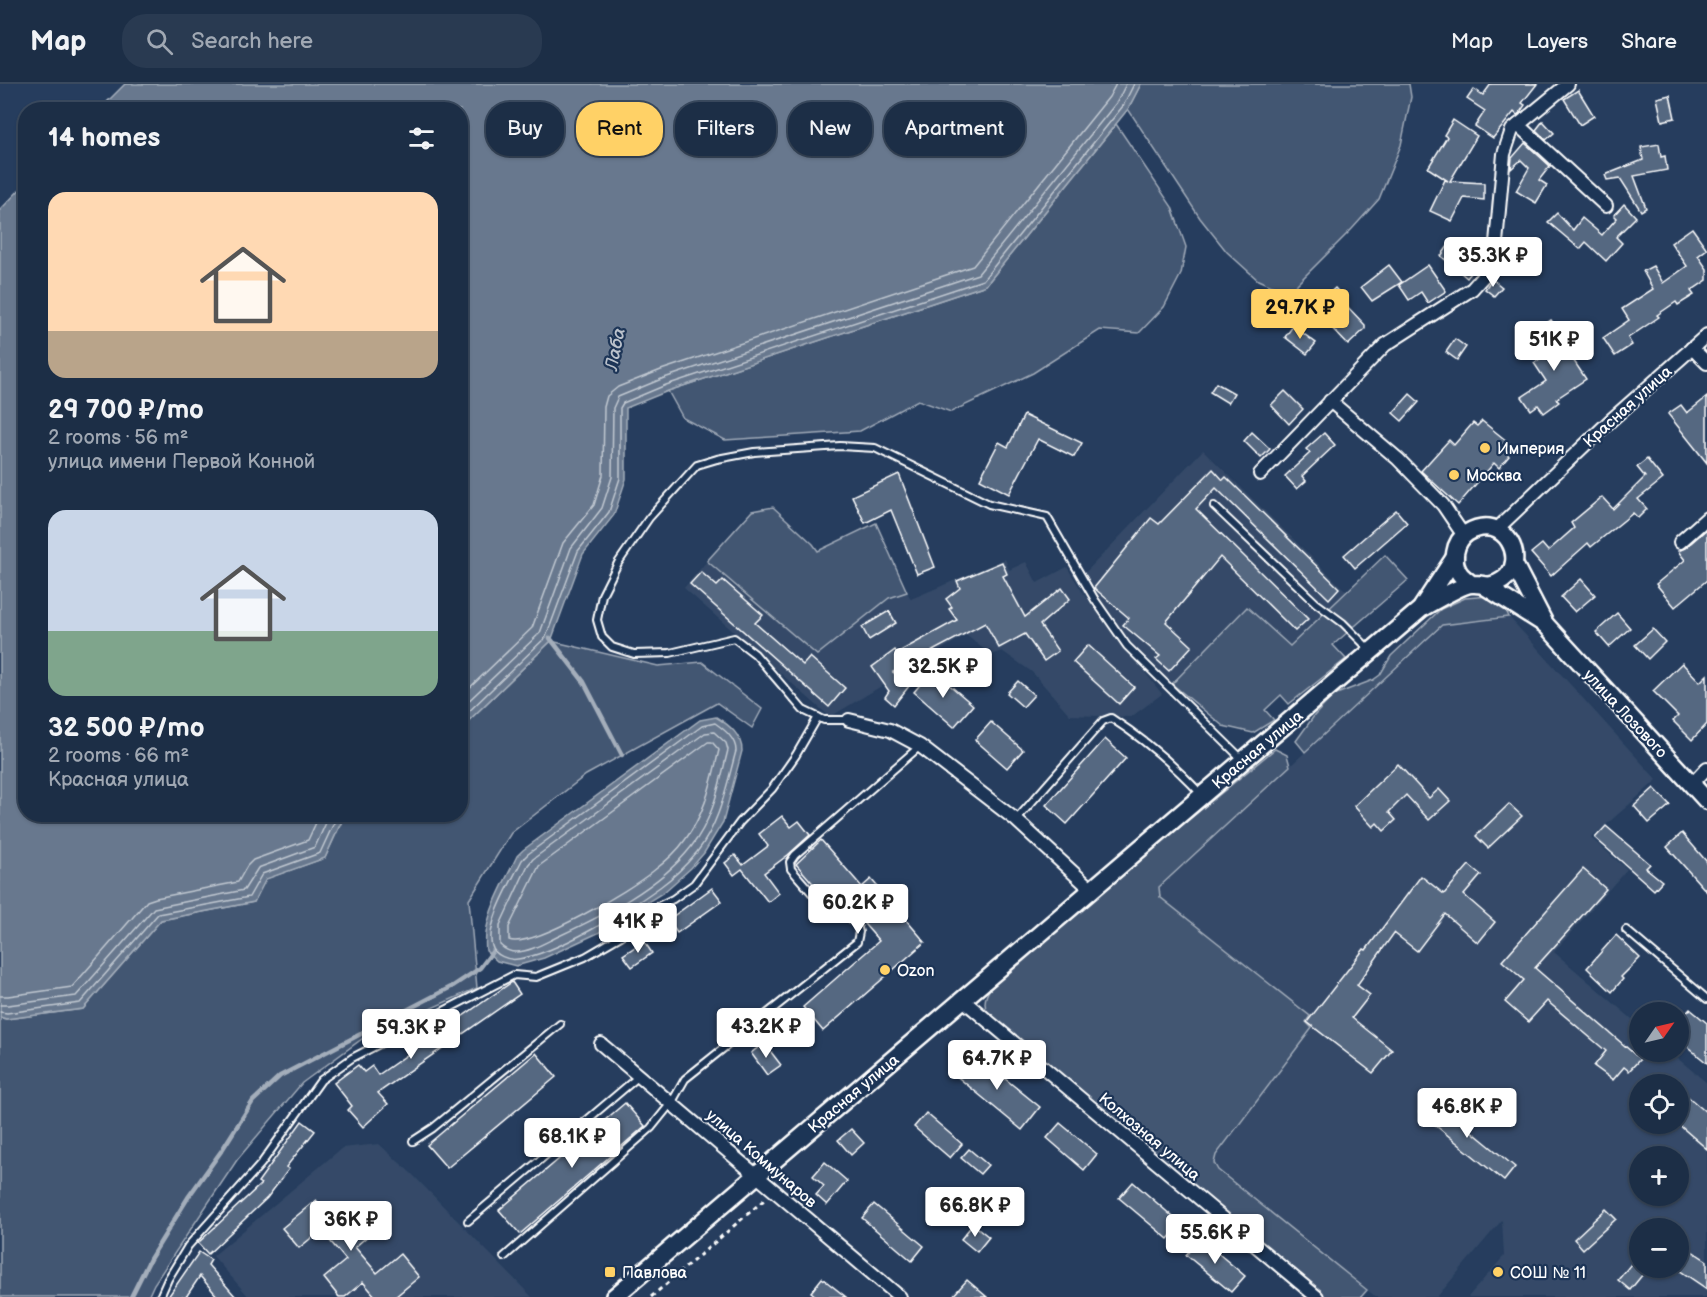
<!DOCTYPE html>
<meta charset="utf-8">
<style>
body{margin:0;font-family:"Balsamiq Sans",sans-serif;background:#293a51;color:#f1f3f6;height:100vh;display:flex;flex-direction:column;font-size:22px;white-space:nowrap}
*{box-sizing:border-box;margin:0}
p{font-size:20px;color:#a0a8b3}
.icon{flex:none;width:33px;height:33px;fill:none;stroke:currentColor;stroke-width:2;stroke-linecap:round;stroke-linejoin:round}
.map{position:relative;flex:1;overflow:hidden}
.panel{position:absolute;left:18px;top:18px;width:450px;height:720px;display:flex;flex-direction:column;background:#1c2e46;border-radius:24px;box-shadow:0 2px 4px #0004,0 0 0 2px #3a4a5f}
.panel>*{flex:none}
.guide{position:absolute;left:486px;top:18px;width:570px;height:54px;display:flex;gap:12px}
.needle{width:39px;rotate:56deg}
.controls{position:absolute;left:1629px;top:918px;display:grid;gap:12px}
.controls a{display:grid;place-items:center;width:60px;height:60px;border-radius:50%;background:#1c2e46;box-shadow:0 2px 4px #0004,0 0 0 2px #3a4a5f;font-size:30px}
.price{position:absolute;translate:-50% -51px;padding:0 14px;border-radius:6px;background:#fff;color:#222;font-size:20px;line-height:39px;filter:drop-shadow(0 2px 3px #0008)}
.price::after{content:'';position:absolute;left:50%;top:36px;width:18px;height:14px;margin-left:-9px;background:inherit;clip-path:polygon(0 0,100% 0,50% 100%)}
.price.on{background:#ffd166;color:#111}
ul{padding:0;list-style:none}
li{display:grid;align-content:center;gap:12px;height:318px;padding:0 30px}
li span{display:grid;place-items:center;height:186px;border-radius:18px;color:#555}
li>.icon{margin-inline-start:auto}
span .icon{width:108px;height:108px;fill:#fffc;stroke-width:1}
li b{font-size:26px}
h2{display:flex;justify-content:space-between;align-items:center;height:72px;padding:0 30px;font-size:26px}
.chip{padding:0 21px;border-radius:24px;background:#1c2e46;box-shadow:0 2px 4px #0004,0 0 0 2px #3a4a5f;font-size:21px;line-height:54px}
.chip.on{background:#ffd166;color:#111}
header{display:flex;align-items:center;gap:36px;box-sizing:border-box;height:84px;padding:0 30px;background:#1c2e46;border-bottom:2px solid #3a4a5f}
header strong{font-size:28px}
nav{display:flex;gap:33px;margin-inline-start:auto;font-size:21px}
.search{width:420px;height:54px;background:#293a51;display:flex;align-items:center;gap:15px;box-sizing:border-box;padding:0 21px;border-radius:24px;color:#a0a8b3;font-size:22px}
.map>svg:first-child{display:block}
.built{fill:#344a68;fill-rule:evenodd}
.green{fill:#425672;stroke:#a0aab8;stroke-width:1.5}
.water{fill:#67788e;stroke:#a4aebb;stroke-width:1.5}
.lines{fill:none;stroke-linecap:round;stroke-linejoin:round}
.shore{stroke:#c2c9d2;stroke-width:1.5}
.stream{stroke:#a4aebb;stroke-width:4.5}
.building{fill:#556781;stroke:#fff;stroke-width:1.5}
.lane-casing{stroke:#fff;stroke-width:10}
.street-casing{stroke:#fff;stroke-width:16}
.secondary-casing{stroke:#fff;stroke-width:21}
.path{stroke:#fff;stroke-width:3;stroke-dasharray:4.5 4.5;stroke-linecap:butt}
.lane{stroke:#1d3557;stroke-width:6}
.street{stroke:#1d3557;stroke-width:12}
.secondary{stroke:#1d3557;stroke-width:16}
.poi-dot{fill:#ffd166;stroke:#1d3557;stroke-width:2}
.labels{text-anchor:middle;stroke-width:4.5;stroke-linejoin:round;paint-order:stroke}
.street-label{font-size:16px;fill:#fff;stroke:#1d3557}
.poi-label{font-size:16px;fill:#fff;stroke:#1d3557;text-anchor:start}
.water-label{font-size:18px;font-style:italic;fill:#bbc2cc;stroke:#1d3557}
</style>
<header>
<strong>Map</strong>
<div class="search"><svg class="icon" aria-label="search" viewBox="0 0 24 24"><circle cx="10" cy="10" r="6"/><path d="M15 15l6 6"/></svg>Search here</div>
<nav><a>Map</a><a>Layers</a><a>Share</a></nav>
</header>
<div class="map">
<svg width="1707" height="1213" viewBox="0 0 1707 1213">
<rect width="100%" height="100%" fill="#263d5e"/>
<filter id="ink" filterUnits="userSpaceOnUse"><feTurbulence type="fractalNoise" baseFrequency=".0167" numOctaves="2"/><feDisplacementMap in="SourceGraphic" scale="12" xChannelSelector="R" yChannelSelector="G"/><feConvolveMatrix kernelMatrix="1 2 1 2 8 2 1 2 1" color-interpolation-filters="sRGB"/></filter>
<g filter="url(#ink)">
<g class="built">
<path d="M1203 366 1348 509 1290 563 1247 523 1172 600 1131 559 1097 514 1085 489Z"/>
<path d="M1005 475 1009 486 1026 478 1037 499 1067 483 1085 512 1162 610 1131 633 1070 631 1032 588 1002 567 991 571 966 551 830 633 684 504 707 477 817 571 889 514 907 508 911 515Z"/>
<path d="M1509 533 1657 696 1591 754 1627 785 1554 868 1639 941 1640 968H1670L1707 999V1213H1468L1504 1172 1502 1136 1437 1213H1376L1217 1086 1214 1079 1216 1071 1312 944 1160 813 1159 803 1443 541ZM1640 1000H1678V1040H1640ZM1640 1072H1678V1112H1640ZM1640 1144H1678V1184H1640Z"/>
<path d="M379 1060 412 1090 532 1213H249L213 1172 342 1064Z"/>
</g>
<g class="green">
<path d="M1141 0H1409L1411 13 1401 61 1379 115 1352 145 1288 209 1258 196 1227 168 1200 134 1128 25Z"/>
<path d="M1116 40 1172 123 1186 163 1181 190 1164 223 1139 249 1100 246 1033 289 951 328 918 316 860 347 725 356 683 334 668 307 986 201Z"/>
<path d="M773 423 813 460 818 467 876 439 907 508 889 514 817 571 707 477 752 427Z"/>
<path d="M1385 471 1408 496 1333 561 1346 575 1289 620 1281 611 1265 626 1274 636 1253 649 1223 642 1172 600 1247 523 1290 562Z"/>
<path d="M1490 512 1504 522 1509 533 1442 541 1305 668 1296 657 1314 632 1334 611 1373 596 1380 591 1391 572 1441 525 1465 514Z"/>
<path d="M551 557 658 582 702 578 762 625 752 644 717 619 586 691 511 749 469 816 477 904 362 955 302 999 237 1076 154 1200 148 1213H0V934L6 935 83 925 161 836 254 818 265 795 325 774 345 731 460 730 461 644Z"/>
<path d="M1275 665 1287 671 1290 682 1159 803 1160 813 1310 932 1306 938 1312 944 1216 1071 1214 1079 1218 1086 1367 1206 1361 1213H1321L988 930C979 914 992 902 1002 889Z"/>
</g>
<g class="water">
<path d="M125 0H1141L1128 25 986 201 668 307 626 324V395L614 431 583 470 551 557 461 644 460 26 100 25Z"/>
<path d="M25 100 26 730 347 731 344 732 325 774 266 795 254 818 161 836 83 925 6 935 0 933V126Z"/>
<path d="M716 633C729 641 742 651 742 667L723 738 704 769 691 784 664 808 598 849 544 874 516 882 497 877 486 867C482 833 503 802 517 772L523 766 700 636Z"/>
</g>
<g class="lines">
<g class="shore">
<path d="M460 613 532 544 563 459 594 421 603 391 604 323 607 312 618 303 661 286 973 182 1109 13 1116 0"/>
<path d="M460 625 540 549 571 464 602 424 612 393 613 324 618 313 664 294 978 190 1117 18 1126 0"/>
<path d="M460 636 546 553 578 467 609 428 620 394V324L623 319 666 301 983 196 1123 22 1134 0"/>
<path d="M715 639C725 646 736 655 736 667 726 703 720 739 697 768 686 781 674 793 660 803 628 826 556 870 518 875 509 877 494 871 492 862 485 840 512 797 522 776L528 770 702 642Z"/>
<path d="M714 648 726 659 728 666C719 701 714 734 691 763 660 803 604 831 559 852 546 858 530 868 516 868 510 868 504 865 500 861V841L528 781 533 775 705 649Z"/>
<path d="M708 658H712L719 666C711 699 706 728 685 756 676 769 664 779 652 788 631 805 532 865 509 856V843L539 782Z"/>
<path d="M0 912H8L72 903 147 817 156 814 238 798 247 782 253 776 308 756 320 730"/>
<path d="M0 921H8L76 912 154 824 244 806 258 784 315 763 330 730"/>
<path d="M0 928 7 929 80 919 158 830 249 813 262 790 320 769 338 730"/>
</g>
<g class="stream">
<path d="M550 554 584 598 622 671"/>
<path d="M131 1213 150 1175 189 1112 222 1066 253 1017 280 992 453 902 480 884 492 868"/>
</g>
</g>
<g class="building">
<path d="M1491 0H1537L1522 19 1525 21 1519 30 1517 31 1514 28 1493 54 1475 42 1485 27 1467 15 1474 5 1483 11Z"/>
<path d="M1578 6 1594 32 1580 41 1564 15Z"/>
<path d="M1670 11 1675 34 1662 37 1657 14Z"/>
<path d="M1453 36 1477 52 1450 97 1484 99V116L1464 114 1452 137 1430 127 1445 96 1448 97 1428 84 1447 53 1444 51Z"/>
<path d="M1543 37 1554 49 1546 56 1536 46Z"/>
<path d="M1525 59 1550 82 1539 96 1547 101 1536 119 1516 107 1529 84 1521 76 1511 85 1512 74Z"/>
<path d="M1659 60 1661 73 1665 72 1667 86 1634 92 1646 124 1641 127 1620 94 1607 96 1605 91 1643 76 1641 63Z"/>
<path d="M1624 120 1636 133 1616 153 1622 159 1606 177 1586 158 1580 165 1548 138 1557 129 1573 146 1582 134 1602 151 1617 134 1614 131Z"/>
<path d="M1692 144 1707 165 1698 172 1707 185V196L1691 207 1694 211 1678 221 1676 218 1657 231 1659 233 1628 254 1632 261 1615 272 1603 254 1629 236 1622 225 1653 205 1643 187 1653 182 1663 199 1687 182 1671 159Z"/>
<path d="M1448 162 1475 184 1467 194 1441 172Z"/>
<path d="M1389 181 1402 198 1372 217 1361 203Z"/>
<path d="M1428 181 1446 207 1428 219 1421 208 1409 216 1399 201Z"/>
<path d="M1492 195 1502 203 1494 212 1485 205Z"/>
<path d="M1335 204 1345 215 1342 217 1365 241V245L1348 261 1329 241 1327 244 1304 219 1318 206 1324 214Z"/>
<path d="M1551 236 1563 253 1560 256 1586 295 1556 315 1559 318 1544 329 1538 321 1531 326 1522 313 1546 297 1534 279 1552 267 1537 246Z"/>
<path d="M1293 242 1316 259 1307 270 1285 253Z"/>
<path d="M1455 255 1466 263 1457 276 1446 268Z"/>
<path d="M1216 299 1234 309 1228 319 1210 308Z"/>
<path d="M1285 307 1303 325 1289 340 1271 321Z"/>
<path d="M1410 310 1419 318 1402 337 1393 329Z"/>
<path d="M1707 313V379L1668 330 1681 321 1687 329Z"/>
<path d="M1024 331 1082 359 1074 373 1038 355 1009 410 980 395 999 358 1008 363Z"/>
<path d="M1482 337 1513 362 1506 369 1509 372 1499 384 1494 379 1458 421 1421 387 1449 356 1454 361 1473 339 1477 342Z"/>
<path d="M1252 348 1270 365 1261 374 1244 357Z"/>
<path d="M1324 349 1335 361 1302 392 1306 397 1297 405 1285 392 1310 369 1306 365Z"/>
<path d="M1647 375 1663 395 1638 415 1647 425 1638 434 1633 429 1591 463 1588 459 1551 492 1531 469 1542 460 1548 467 1574 444 1571 439 1602 413 1613 425 1645 393 1637 383Z"/>
<path d="M1213 385 1223 396 1226 393 1339 504 1329 515 1216 404 1196 425 1308 535 1295 547 1220 473 1166 538 1192 562 1169 587 1156 575 1160 572 1123 541 1129 534 1094 504 1151 434 1159 440Z"/>
<path d="M899 390 935 483 917 490 891 426 865 439 852 412Z"/>
<path d="M1396 426 1407 439 1355 484 1344 471Z"/>
<path d="M1707 445V496L1675 523 1656 500 1685 476 1678 467 1685 464Z"/>
<path d="M1002 478 1007 490 1003 492 1025 533 1062 504 1070 515 1040 541 1058 567 1044 577 1025 550 999 564 985 539 893 588 910 601 894 621 885 613 889 607 872 583 895 566 897 569 957 536 949 525 952 523 946 515 960 504 957 497Z"/>
<path d="M701 488 717 502 723 496 763 531 755 539 803 581 810 573 845 604 829 623 690 500Z"/>
<path d="M1581 495 1595 511 1575 528 1561 513Z"/>
<path d="M889 527 896 539 869 556 862 543Z"/>
<path d="M1617 529 1630 544 1609 563 1596 548Z"/>
<path d="M1653 545 1665 558 1648 575 1635 561Z"/>
<path d="M1088 561 1134 603 1119 620 1073 578Z"/>
<path d="M1682 579 1700 598 1707 591V640L1692 656 1673 637 1678 632 1653 607Z"/>
<path d="M932 586 973 621 954 643 914 608Z"/>
<path d="M1018 597 1034 611 1023 623 1007 609Z"/>
<path d="M991 638 1023 666 1007 684 975 656Z"/>
<path d="M1105 655 1126 674 1067 740 1046 721Z"/>
<path d="M1398 680 1429 714 1439 705 1450 717 1429 736 1406 711 1389 728 1396 736 1384 747 1377 739 1373 743 1354 722Z"/>
<path d="M1654 704 1670 721 1649 739 1634 722Z"/>
<path d="M1509 720 1522 732 1488 764 1476 752Z"/>
<path d="M782 732 791 743 799 737 810 751 788 771 764 789 779 809 768 818 742 785 734 791 725 779 735 771 743 781 768 762 759 750Z"/>
<path d="M1606 742 1650 780 1646 784 1662 797 1654 806 1595 754Z"/>
<path d="M1682 749 1707 778V808L1667 763Z"/>
<path d="M821 756 862 803 871 795 925 858 823 947 803 923 879 857 832 803 823 811 796 780Z"/>
<path d="M1469 781 1481 791 1464 811 1495 838 1478 859 1445 830 1417 867 1394 849 1357 901 1370 911 1352 934 1392 966 1373 989 1307 938 1364 865 1366 866 1421 792 1444 810Z"/>
<path d="M1583 785 1606 805 1535 884 1640 975 1629 987 1624 983 1613 996 1594 982 1606 967 1547 917 1528 938 1505 918 1524 896 1502 877Z"/>
<path d="M712 804 722 817 677 849 668 836Z"/>
<path d="M1616 851 1640 874 1621 893 1623 895 1612 908 1587 884Z"/>
<path d="M644 857 652 869 632 883 623 871Z"/>
<path d="M512 898 520 910 378 1009 388 1020 363 1043 348 1026 352 1022 334 999 358 981 364 988 372 982 378 991Z"/>
<path d="M1690 925 1707 939V979L1678 955V938Z"/>
<path d="M764 959 781 981 767 991 751 969Z"/>
<path d="M972 968 1040 1023 1022 1046 954 990Z"/>
<path d="M536 969 556 993 447 1084 427 1061Z"/>
<path d="M1678 1004 1707 1029V1065L1678 1040Z"/>
<path d="M1431 1014 1515 1083 1504 1097 1419 1028Z"/>
<path d="M625 1019 645 1042 520 1150 499 1126Z"/>
<path d="M926 1029 962 1060 950 1074 914 1043Z"/>
<path d="M302 1037 315 1047 286 1083 289 1085 267 1114 208 1170 198 1159 261 1100 258 1098Z"/>
<path d="M1060 1039 1097 1070 1084 1086 1047 1054Z"/>
<path d="M851 1045 864 1059 851 1071 838 1056Z"/>
<path d="M969 1065 988 1081 980 1090 961 1074Z"/>
<path d="M825 1078 847 1097 827 1121 816 1111 824 1102 813 1092Z"/>
<path d="M1133 1098 1181 1140 1168 1155 1119 1114Z"/>
<path d="M316 1116 336 1140 358 1121 377 1144 355 1163 377 1189 400 1170 419 1193 395 1213H376L363 1198 345 1213H339L324 1194 346 1176 321 1146 299 1164 282 1144Z"/>
<path d="M874 1120 924 1162 912 1177 862 1134Z"/>
<path d="M1606 1125 1616 1135 1583 1165 1574 1155Z"/>
<path d="M973 1140 989 1153 977 1168 961 1155Z"/>
<path d="M1200 1154 1245 1192 1231 1208 1186 1171Z"/>
<path d="M1692 1167 1707 1177V1205L1679 1186Z"/>
<path d="M199 1168 211 1176 208 1181 236 1213H218L200 1192 186 1213H168Z"/>
<path d="M1640 1169V1184H1648L1630 1206 1618 1196Z"/>
<path d="M822 1194 846 1213H817L811 1208Z"/>
<path d="M967 1196 987 1213H952Z"/>
</g>
<g class="lines">
<g class="lane-casing">
<g id="lane">
<path d="M1214 422 1316 519 1343 539 1370 566"/>
<path d="M849 636H824L803 626 755 570 734 554 670 569 634 570 612 563 602 553 597 536 602 511 618 479 649 434 697 381 717 375 754 368 840 362 875 364 989 420 1047 433 1095 516 1127 562 1243 676"/>
<path d="M1016 736 1103 637 1111 634C1144 655 1176 683 1202 711"/>
<path d="M1626 846 1707 915"/>
<path d="M413 1057 433 1044 560 940"/>
<path d="M468 1137 639 992"/>
<path d="M504 1173 651 1044 672 1018 685 995 857 858 859 848 857 841 837 820 818 816 791 785 790 778 795 771 919 663"/>
<path d="M160 1213 168 1195 188 1162 261 1080 321 996 352 974 514 891 536 893 585 873 621 852 640 831 673 815 694 800 740 738 772 705 796 671 818 633"/>
</g>
</g>
<g class="street-casing">
<g id="street">
<path d="M1518 41 1606 122"/>
<path d="M1692 264 1707 279"/>
<path d="M1330 317 1398 375 1443 421 1464 452"/>
<path d="M1260 390 1385 261 1472 205 1488 187 1495 170 1504 70 1512 46 1568 0"/>
<path d="M1497 445 1611 336 1707 251"/>
<path d="M1680 458 1707 434"/>
<path d="M849 636 890 646 920 662 1016 736 1092 806"/>
<path d="M1692 700 1707 684"/>
<path d="M963 916 1317 1213"/>
<path d="M601 960 900 1213"/>
</g>
</g>
<g class="secondary-casing">
<g id="secondary">
<path d="M1514 480 1545 540"/>
<path d="M1486 503 1546 541 1707 717"/>
<path d="M1422 523 1455 473"/>
<path d="M614 1213 1422 524C1431 519 1463 500 1472 500 1484 499 1488 506 1503 496 1530 478 1505 426 1467 449 1454 458 1451 478 1460 490 1463 494 1468 497 1471 500"/>
</g>
</g>
<path class="path" d="M651 1213 764 1116"/>
<use href="#lane" class="lane"/>
<use href="#street" class="street"/>
<use href="#secondary" class="secondary"/>
</g>
</g>
<g class="poi-dot">
<circle cx="1485" cy="364" r="6"/>
<circle cx="1454" cy="391" r="6"/>
<circle cx="885" cy="886" r="6"/>
<rect x="604" y="1182" width="12" height="12" rx="3"/>
<circle cx="1498" cy="1188" r="6"/>
</g>
<g class="labels">
<g class="street-label">
<text transform="translate(1627 322) rotate(-42)" y="6">Красная улица</text>
<text transform="translate(1626 629) rotate(47)" y="6">улица Лозового</text>
<text transform="translate(1257 665) rotate(-40)" y="6">Красная улица</text>
<text transform="translate(853 1009) rotate(-40)" y="6">Красная улица</text>
<text transform="translate(1150 1052) rotate(40)" y="6">Колхозная улица</text>
<text transform="translate(762 1074) rotate(41)" y="6">улица Коммунаров</text>
</g>
<g class="poi-label">
<text x="1497" y="370">Империя</text>
<text x="1466" y="397">Москва</text>
<text x="897" y="892">Ozon</text>
<text x="622" y="1194">Павлова</text>
<text x="1510" y="1194">СОШ № 11</text>
</g>
<g class="water-label">
<text transform="translate(615 265) rotate(-79)" y="6">Лаба</text>
</g>
</g>
</svg>
<div class="controls">
<a><svg class="needle" viewBox="-14 -14 28 28"><path d="M0-13l5 13h-10z" fill="#e53935"/><path d="M0 13l5-13h-10z" fill="#a0a8b3"/></svg></a>
<a><svg class="icon" aria-label="locate" viewBox="0 0 24 24"><circle cx="12" cy="12" r="6"/><path d="M12 2v4M12 18v4M2 12h4M18 12h4"/></svg></a>
<a>+</a>
<a>−</a>
</div>
<b class="price" style="left:1493px;top:204px">35.3K ₽</b>
<b class="price on" style="left:1300px;top:256px">29.7K ₽</b>
<b class="price" style="left:1554px;top:288px">51K ₽</b>
<b class="price" style="left:943px;top:615px">32.5K ₽</b>
<b class="price" style="left:858px;top:851px">60.2K ₽</b>
<b class="price" style="left:638px;top:870px">41K ₽</b>
<b class="price" style="left:766px;top:975px">43.2K ₽</b>
<b class="price" style="left:411px;top:976px">59.3K ₽</b>
<b class="price" style="left:997px;top:1007px">64.7K ₽</b>
<b class="price" style="left:1467px;top:1055px">46.8K ₽</b>
<b class="price" style="left:572px;top:1085px">68.1K ₽</b>
<b class="price" style="left:975px;top:1154px">66.8K ₽</b>
<b class="price" style="left:351px;top:1168px">36K ₽</b>
<b class="price" style="left:1215px;top:1181px">55.6K ₽</b>
<div class="guide">
<a class="chip">Buy</a>
<a class="chip on">Rent</a>
<a class="chip">Filters</a>
<a class="chip">New</a>
<a class="chip">Apartment</a>
</div>
<section class="panel">
<h2>14 homes<svg class="icon" aria-label="filters" viewBox="0 0 24 24"><path d="M4 7h16M4 17h16"/><circle cx="9" cy="7" r="2"/><circle cx="15" cy="17" r="2"/></svg></h2>
<ul>
<li><span style="background:linear-gradient(#ffd9b3 75%,#b9a48a 0)"><svg class="icon" aria-label="home" viewBox="0 0 24 24"><path d="M3 11l9-7 9 7M6 9v11h12V9"/></svg></span><div><b>29 700 ₽/mo</b><p>2 rooms · 56 m²</p><p>улица имени Первой Конной</p></div></li>
<li><span style="background:linear-gradient(#c9d6e8 65%,#7fa58c 0)"><svg class="icon" aria-label="home" viewBox="0 0 24 24"><path d="M3 11l9-7 9 7M6 9v11h12V9"/></svg></span><div><b>32 500 ₽/mo</b><p>2 rooms · 66 m²</p><p>Красная улица</p></div></li>
</ul>
</section>
</div>
